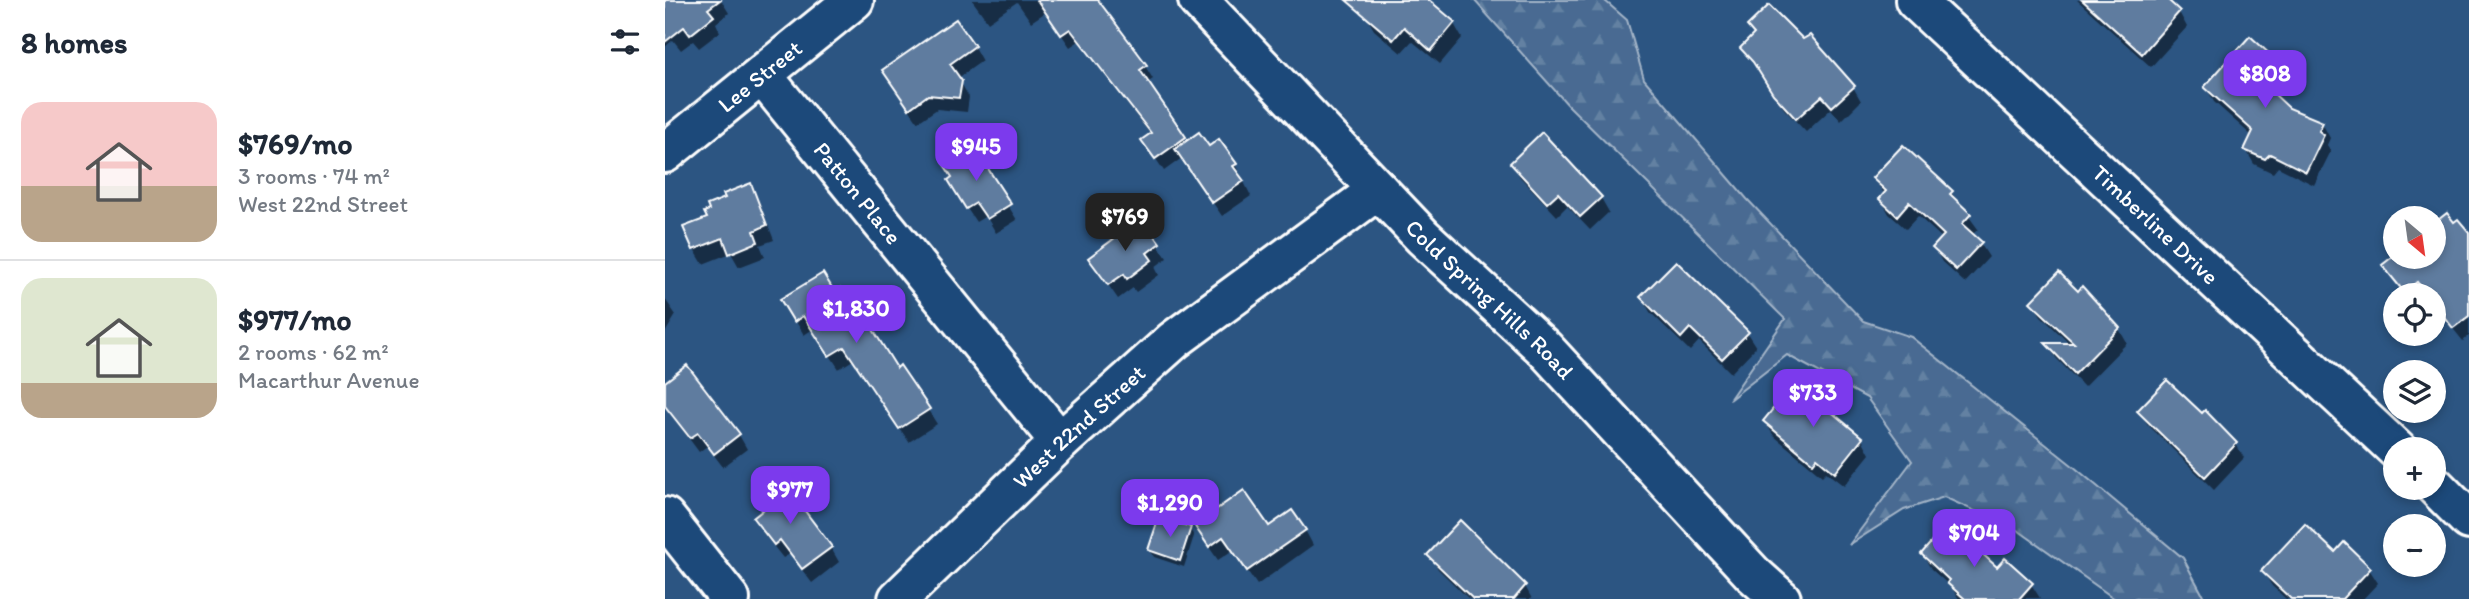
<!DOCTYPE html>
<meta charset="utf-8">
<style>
body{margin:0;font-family:Itim,sans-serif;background:#f6f6f7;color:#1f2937;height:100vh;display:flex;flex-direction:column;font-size:26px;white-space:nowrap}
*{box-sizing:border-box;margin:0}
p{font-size:23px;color:#747a83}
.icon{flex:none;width:38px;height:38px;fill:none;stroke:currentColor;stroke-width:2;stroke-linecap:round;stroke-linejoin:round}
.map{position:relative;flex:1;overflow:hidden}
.panel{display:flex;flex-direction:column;background:#fff;width:665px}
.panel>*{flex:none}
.needle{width:46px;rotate:151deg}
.buttons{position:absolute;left:1718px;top:206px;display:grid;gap:14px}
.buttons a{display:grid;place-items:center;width:63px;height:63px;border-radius:50%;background:#fff;box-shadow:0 4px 10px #0003;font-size:35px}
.price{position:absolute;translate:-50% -60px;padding:0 16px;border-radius:14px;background:#7c3aed;color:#fff;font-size:23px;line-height:46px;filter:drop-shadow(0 2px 4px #0008)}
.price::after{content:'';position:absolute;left:50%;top:42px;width:21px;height:16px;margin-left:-10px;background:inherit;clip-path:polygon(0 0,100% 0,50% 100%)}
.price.selected{background:#222;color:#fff}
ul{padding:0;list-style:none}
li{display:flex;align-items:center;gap:21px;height:175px;padding:0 21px}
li+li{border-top:2px solid #e0e1e3}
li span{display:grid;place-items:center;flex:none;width:196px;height:140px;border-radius:21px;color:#555}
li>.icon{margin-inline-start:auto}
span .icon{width:84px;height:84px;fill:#fffc;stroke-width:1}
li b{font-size:30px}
h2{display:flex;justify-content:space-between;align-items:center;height:84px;padding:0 21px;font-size:30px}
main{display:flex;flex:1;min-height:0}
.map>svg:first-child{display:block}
.forest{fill:url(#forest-firs);stroke:#a4b5c8;stroke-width:2}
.shadow{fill:#0007}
.building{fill:#5e7c9f;stroke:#fff;stroke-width:2}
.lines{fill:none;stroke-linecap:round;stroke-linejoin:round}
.minor-casing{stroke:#fff;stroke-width:44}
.minor{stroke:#1f4a7a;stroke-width:38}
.labels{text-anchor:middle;stroke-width:5;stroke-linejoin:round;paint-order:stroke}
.street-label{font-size:23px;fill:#fff;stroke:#1f4a7a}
</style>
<main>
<section class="panel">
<h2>8 homes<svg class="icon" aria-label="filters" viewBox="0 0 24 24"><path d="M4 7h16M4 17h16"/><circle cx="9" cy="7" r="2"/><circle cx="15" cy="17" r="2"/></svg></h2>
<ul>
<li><span style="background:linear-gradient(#f6c9c9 60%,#b9a48a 0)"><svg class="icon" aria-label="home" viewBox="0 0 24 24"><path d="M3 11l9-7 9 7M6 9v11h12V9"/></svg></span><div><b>$769/mo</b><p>3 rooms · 74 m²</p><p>West 22nd Street</p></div></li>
<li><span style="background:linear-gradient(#dfe7d0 75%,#b9a48a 0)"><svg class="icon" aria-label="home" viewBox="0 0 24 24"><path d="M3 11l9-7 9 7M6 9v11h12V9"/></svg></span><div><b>$977/mo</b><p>2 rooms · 62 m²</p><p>Macarthur Avenue</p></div></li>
</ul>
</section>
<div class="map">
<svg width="1804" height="599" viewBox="0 0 1804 599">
<defs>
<pattern id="forest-firs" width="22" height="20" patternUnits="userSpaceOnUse" patternTransform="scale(1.75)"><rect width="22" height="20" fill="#486b92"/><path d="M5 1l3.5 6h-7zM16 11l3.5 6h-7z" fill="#6381a2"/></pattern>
</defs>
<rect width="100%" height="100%" fill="#2c5582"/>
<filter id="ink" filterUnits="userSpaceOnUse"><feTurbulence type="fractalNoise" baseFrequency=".0143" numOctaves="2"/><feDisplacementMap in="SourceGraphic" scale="14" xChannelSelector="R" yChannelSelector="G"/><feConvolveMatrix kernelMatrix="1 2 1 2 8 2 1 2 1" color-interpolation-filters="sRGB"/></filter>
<g filter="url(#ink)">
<path class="forest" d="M809 0H939L962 20 979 79 1082 199 1198 321 1246 337 1408 466 1518 558 1540 599H1450L1354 531 1279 497 1239 510 1184 545 1247 461 1202 398 1122 355 1064 400 1120 319 903 105Z"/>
<g class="shadow">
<path d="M0 0H56L64 13 51 23 55 32 34 48 28 41 16 50 8 40 0 47Z"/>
<path d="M307 0H434L480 66 488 79 482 83 522 142 543 149 570 164 586 196 557 216 517 158 499 171 479 141 486 135 414 41 405 47 381 12 366 22 352 2 323 22Z"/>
<path d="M715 0H761L789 24 797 38 775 64 747 41 736 53 709 30 701 16Z"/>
<path d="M1412 0H1500L1514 12 1522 27 1486 67Z"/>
<path d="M1090 35 1188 87 1196 101 1176 121 1166 109 1141 132 1119 109 1078 48Z"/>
<path d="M309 47 317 61 293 78 304 97 302 112 272 109 253 122 228 85Z"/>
<path d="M1606 57 1614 72 1600 88 1623 109 1657 123 1665 138 1662 145 1666 151 1649 185 1613 167 1608 173 1589 164 1581 150 1587 136 1549 102 1541 87Z"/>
<path d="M307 147 352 220 331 233 321 216 311 222 293 195Z"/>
<path d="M847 163 936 198 944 212 925 230 902 206 892 216 855 177Z"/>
<path d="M1209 179 1286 192 1313 229 1307 235 1315 243 1324 257 1300 283 1277 262 1269 248 1278 239 1253 216 1241 229 1224 214 1216 199 1220 195Z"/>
<path d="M85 185 93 199 109 240 95 245 100 257 74 267 66 253 38 264 29 249 62 199Z"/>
<path d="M477 221 502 258 490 267 494 275 471 292 468 288 453 299 425 259Z"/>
<path d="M1789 224 1804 236V336L1798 341 1769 305V296H1741L1719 265 1731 257H1769Z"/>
<path d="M168 293 263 410 272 424 244 442 188 360 174 369 148 329 139 335 118 300Z"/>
<path d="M977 297 1082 333 1091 347 1066 373 1034 341 1025 351 985 312Z"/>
<path d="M0 299 11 315 0 333Z"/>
<path d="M1367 302 1454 329 1462 343 1419 387 1391 358 1383 345H1406L1376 316Z"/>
<path d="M0 394 74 435 82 449 58 467 42 446 34 452 4 412 0 405Z"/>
<path d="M1474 411 1537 416 1540 413 1571 444 1579 458 1549 490 1483 425Z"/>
<path d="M1100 422 1197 439 1205 454 1179 486 1161 472 1157 476 1109 436Z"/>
<path d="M92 501 166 548 174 562 147 583 125 554 118 558 98 533 90 518 99 512Z"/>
<path d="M795 523 860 586 867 599H804L773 569 765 555Z"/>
<path d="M604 528 640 530 648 545 592 585 568 550 553 560 539 540Z"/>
<path d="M525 529 529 536 519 567 489 557 485 550Z"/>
<path d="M1670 554 1704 569 1713 583 1698 599H1621L1607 586 1598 572Z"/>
<path d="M1258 555 1332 569 1366 584 1375 598 1294 599 1286 587 1266 569Z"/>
</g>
<g class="building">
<path d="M0 0H55L43 9 49 16 25 35 19 27 0 42Z"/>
<path d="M372 0H433L482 65 475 70 521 137 490 159 476 140 486 133 405 29 396 35Z"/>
<path d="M681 0H764L790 22 766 51 739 27 728 40Z"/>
<path d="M1417 0H1503L1515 11 1477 54Z"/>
<path d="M1104 5 1138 39 1145 35 1190 86 1167 107 1157 96 1131 119 1108 94 1088 62 1075 48 1089 34 1082 26Z"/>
<path d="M291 19 310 46 285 64 297 81 294 98 263 95 244 109 217 70Z"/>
<path d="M1585 36 1607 56 1590 76 1624 108 1658 122 1654 131 1659 135 1641 172 1605 154 1600 159 1579 150 1588 131 1539 87Z"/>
<path d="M534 132 544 146 554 139 572 164 568 166 579 181 547 203 510 149Z"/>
<path d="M877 132 937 197 915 217 893 193 882 203 845 163Z"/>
<path d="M307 144 346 204 322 219 311 203 301 209 283 180 287 177 278 163Z"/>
<path d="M1238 145 1288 191 1285 194 1306 214 1297 224 1317 242 1291 270 1267 248 1279 235 1244 202 1232 216 1214 199 1221 191 1207 178Z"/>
<path d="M86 183 102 225 89 231 93 242 64 254 58 238 28 250 18 227 42 218 39 212 44 210 42 205 60 198 58 194Z"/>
<path d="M1782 213 1789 222 1793 219 1804 232V316L1788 328 1769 304V296H1763L1752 282 1739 292 1717 265 1731 254V257H1769V223Z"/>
<path d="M477 218 495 243 482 253 487 260 462 279 459 274 443 285 423 258Z"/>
<path d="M1011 261 1084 332 1057 359 1025 328 1016 338 975 297Z"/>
<path d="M1394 272 1413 291 1417 286 1455 328 1410 374 1380 343H1409L1365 302Z"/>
<path d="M158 273 169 291 175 288 187 307 192 304 232 368 235 365 265 409 234 429 179 347 164 356 138 316 129 322 115 299Z"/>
<path d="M22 365 75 434 49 454 33 433 25 438 0 406V382Z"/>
<path d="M1502 380 1537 413 1540 410 1572 443 1540 477 1472 411Z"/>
<path d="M1130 382 1198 438 1170 473 1152 458 1148 463 1098 421Z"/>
<path d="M113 482 122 494 125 491 167 547 137 569 115 540 109 545 88 518 98 510 90 500Z"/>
<path d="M579 490 604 526 627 510 641 530 582 571 558 537 544 547 529 525Z"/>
<path d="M494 517 526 527 515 561 483 550Z"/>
<path d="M795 520 861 585 849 599H808L762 555Z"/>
<path d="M1283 523 1332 567 1340 558 1368 583 1354 599H1300L1282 583 1284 580 1256 554Z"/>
<path d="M1640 524 1670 552 1679 542 1706 568 1677 599H1626L1596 571Z"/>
</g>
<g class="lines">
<g class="minor-casing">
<g id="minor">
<path id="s1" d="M533 0 758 237 879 348 1088 574 1116 599"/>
<path id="s2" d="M1250 0 1732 450"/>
<path id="s3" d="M97 75 395 442"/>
<path id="s4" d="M0 153 189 0"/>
<path d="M1769 485 1804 520"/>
<path d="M0 517 65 599"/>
<path id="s5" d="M233 599 395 442 509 340 713 190"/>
</g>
</g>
<use href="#minor" class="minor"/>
</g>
</g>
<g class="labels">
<g class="street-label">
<text dy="8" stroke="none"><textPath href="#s4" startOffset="122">Lee Street</textPath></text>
<text dy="8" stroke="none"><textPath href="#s3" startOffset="152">Patton Place</textPath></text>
<text dy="8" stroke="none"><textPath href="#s2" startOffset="329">Timberline Drive</textPath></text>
<text dy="8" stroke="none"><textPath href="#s1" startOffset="418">Cold Spring Hills Road</textPath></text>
<text dy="8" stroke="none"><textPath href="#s5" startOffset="250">West 22nd Street</textPath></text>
</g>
</g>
</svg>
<div class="buttons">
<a><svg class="needle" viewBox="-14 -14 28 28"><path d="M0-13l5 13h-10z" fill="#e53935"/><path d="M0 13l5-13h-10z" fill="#747a83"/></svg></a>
<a><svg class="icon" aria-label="locate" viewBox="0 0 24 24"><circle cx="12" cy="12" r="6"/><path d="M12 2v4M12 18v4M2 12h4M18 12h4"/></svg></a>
<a><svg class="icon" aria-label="layers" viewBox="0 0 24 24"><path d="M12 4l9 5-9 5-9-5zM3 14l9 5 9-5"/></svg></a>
<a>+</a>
<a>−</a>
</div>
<b class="price" style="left:1600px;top:110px">$808</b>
<b class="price" style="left:311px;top:183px">$945</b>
<b class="price selected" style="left:460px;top:253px">$769</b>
<b class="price" style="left:191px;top:345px">$1,830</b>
<b class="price" style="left:1148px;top:429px">$733</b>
<b class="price" style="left:125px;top:526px">$977</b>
<b class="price" style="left:505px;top:539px">$1,290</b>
<b class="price" style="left:1309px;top:569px">$704</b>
</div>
</main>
